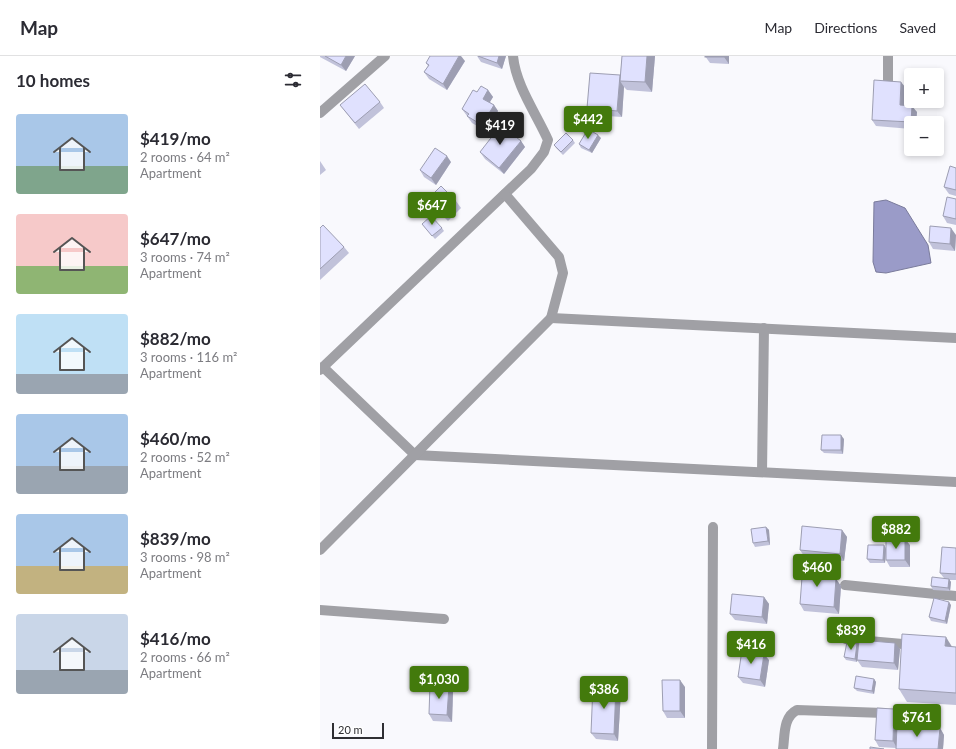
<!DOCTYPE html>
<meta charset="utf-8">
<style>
body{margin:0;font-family:Lato,sans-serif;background:#f7f7f7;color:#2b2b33;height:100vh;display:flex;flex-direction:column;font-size:15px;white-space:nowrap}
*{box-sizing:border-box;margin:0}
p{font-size:13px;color:#7c7c81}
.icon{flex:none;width:22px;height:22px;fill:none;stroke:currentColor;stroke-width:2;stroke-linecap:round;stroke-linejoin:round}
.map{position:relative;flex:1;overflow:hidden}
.side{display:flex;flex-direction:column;background:#fff;width:320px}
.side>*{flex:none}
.tools{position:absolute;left:584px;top:12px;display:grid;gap:8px}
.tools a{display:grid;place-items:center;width:40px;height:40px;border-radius:4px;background:#fff;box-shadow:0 2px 6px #0003;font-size:20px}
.scale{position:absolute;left:12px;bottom:10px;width:52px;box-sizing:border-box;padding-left:4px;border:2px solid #2f2f33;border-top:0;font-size:11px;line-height:14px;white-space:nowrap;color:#2f2f33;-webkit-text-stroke:3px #fff;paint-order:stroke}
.price{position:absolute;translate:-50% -34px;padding:0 9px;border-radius:4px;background:#437a0c;color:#fff;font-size:13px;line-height:26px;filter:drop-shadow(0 1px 2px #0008)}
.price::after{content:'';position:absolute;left:50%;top:24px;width:12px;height:9px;margin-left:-6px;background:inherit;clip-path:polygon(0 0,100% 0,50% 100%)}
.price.active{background:#222;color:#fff}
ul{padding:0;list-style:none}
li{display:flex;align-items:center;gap:12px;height:100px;padding:0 16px}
li span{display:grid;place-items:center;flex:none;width:112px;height:80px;border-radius:4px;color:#555}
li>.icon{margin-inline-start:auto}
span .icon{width:48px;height:48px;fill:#fffc;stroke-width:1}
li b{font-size:17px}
h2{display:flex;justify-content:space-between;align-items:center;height:48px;padding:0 16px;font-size:17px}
header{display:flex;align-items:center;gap:24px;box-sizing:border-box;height:56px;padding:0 20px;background:#fff;border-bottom:1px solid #e1e1e2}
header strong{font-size:19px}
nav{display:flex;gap:22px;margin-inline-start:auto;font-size:14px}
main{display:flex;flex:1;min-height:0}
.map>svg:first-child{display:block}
.water{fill:#9a9bc8;stroke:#7a7b9b}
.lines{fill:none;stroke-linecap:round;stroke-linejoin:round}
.minor{stroke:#a0a0a5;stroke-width:10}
.wall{fill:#c1c2da}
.shaded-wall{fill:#9d9eb2}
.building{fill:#e0e1fe;stroke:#9d9eb2}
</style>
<header>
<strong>Map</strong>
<nav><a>Map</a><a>Directions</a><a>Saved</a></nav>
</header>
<main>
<section class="side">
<h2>10 homes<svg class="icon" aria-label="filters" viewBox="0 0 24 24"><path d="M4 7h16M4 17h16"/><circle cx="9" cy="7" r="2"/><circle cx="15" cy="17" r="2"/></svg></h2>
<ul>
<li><span style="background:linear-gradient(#a9c7e8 65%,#7fa58c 0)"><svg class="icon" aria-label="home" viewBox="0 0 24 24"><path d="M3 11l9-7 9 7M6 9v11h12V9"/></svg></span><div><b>$419/mo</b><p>2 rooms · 64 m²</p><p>Apartment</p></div></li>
<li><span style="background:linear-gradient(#f6c9c9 65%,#8fb573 0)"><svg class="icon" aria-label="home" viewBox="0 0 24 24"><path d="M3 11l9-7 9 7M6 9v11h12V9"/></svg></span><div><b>$647/mo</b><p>3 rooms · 74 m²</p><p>Apartment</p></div></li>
<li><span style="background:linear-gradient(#bfe0f5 75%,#9aa5b1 0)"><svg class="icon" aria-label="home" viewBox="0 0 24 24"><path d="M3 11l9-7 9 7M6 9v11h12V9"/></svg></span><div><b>$882/mo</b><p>3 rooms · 116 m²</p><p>Apartment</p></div></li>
<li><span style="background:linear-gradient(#a9c7e8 65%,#9aa5b1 0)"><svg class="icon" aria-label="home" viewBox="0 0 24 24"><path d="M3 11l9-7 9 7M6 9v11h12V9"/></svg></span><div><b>$460/mo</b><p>2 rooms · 52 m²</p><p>Apartment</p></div></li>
<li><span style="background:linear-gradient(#a9c7e8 65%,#c2b280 0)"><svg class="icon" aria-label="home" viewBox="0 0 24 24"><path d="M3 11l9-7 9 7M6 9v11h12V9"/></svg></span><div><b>$839/mo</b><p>3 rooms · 98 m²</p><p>Apartment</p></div></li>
<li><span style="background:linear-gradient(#c9d6e8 70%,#9aa5b1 0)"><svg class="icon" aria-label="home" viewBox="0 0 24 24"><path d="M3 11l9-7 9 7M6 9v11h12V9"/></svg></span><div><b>$416/mo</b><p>2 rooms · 66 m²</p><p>Apartment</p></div></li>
</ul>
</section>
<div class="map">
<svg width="636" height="693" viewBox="0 0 636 693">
<rect width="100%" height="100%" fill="#f9f9fd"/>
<path class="water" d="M566 144 585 152 608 189 611 207 566 217 556 216 553 206 554 146Z"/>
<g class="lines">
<g class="minor">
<path d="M568 28V0"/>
<path d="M0 57 65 0"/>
<path d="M231 262 636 282"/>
<path d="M3 311 95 399 636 426"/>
<path d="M0 314 211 113 224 96 228 84C216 57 196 30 193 0"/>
<path d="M442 416 444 272"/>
<path d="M0 494 231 262 243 217 239 201 185 138"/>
<path d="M525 529 636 540"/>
<path d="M0 554 124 563"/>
<path d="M526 583 594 589"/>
<path d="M392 693 393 471"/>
<path d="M463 693C465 679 463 661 477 654L564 657"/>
</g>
</g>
<g class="wall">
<path d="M0 0H35L26 15 0 1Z"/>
<path d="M157 0H186L182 13 161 6Z"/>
<path d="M302 0H335L332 36 307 34 304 31 302 61 272 59 267 52 300 20Z"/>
<path d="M385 0H409V8L390 7Z"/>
<path d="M145 5 127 34 109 23 104 16 108 10 106 7Z"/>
<path d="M586 32 585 49 597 56 596 67H591V73L556 70 552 64Z"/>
<path d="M168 34 173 41 170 46 174 49 178 55 166 75 152 67 142 53 157 36Z"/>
<path d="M60 46 64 52 39 73 20 49Z"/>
<path d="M281 82 272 97 261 92 259 88Z"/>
<path d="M253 84 255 87 243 99 236 92 234 89Z"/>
<path d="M201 85 205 91 184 118 165 103 160 96Z"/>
<path d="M0 105 6 114 0 119Z"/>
<path d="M131 106 116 129 104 121 100 114Z"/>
<path d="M636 112V140L629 138 624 131Z"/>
<path d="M108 143 136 145 141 152 128 165 112 149Z"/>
<path d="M636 143V169L627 167 623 160Z"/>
<path d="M102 168 122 172 124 175 115 183Z"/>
<path d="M0 172 24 191 29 197 0 224Z"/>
<path d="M636 179 635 195 613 193 609 186Z"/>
<path d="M524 383 523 398 504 397 501 394Z"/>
<path d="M446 471 449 474 450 489 435 491 433 487Z"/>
<path d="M522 474 527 481 524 505 484 500 480 494Z"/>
<path d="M564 489 566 492 590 489V511H570L566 504V497L565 507H550L547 503Z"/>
<path d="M636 492V524H629L631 526 630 535 613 534 611 530 624 522 620 517Z"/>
<path d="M506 516V522L516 523 521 530 519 558 484 555 480 548Z"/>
<path d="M444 541 449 548 447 568 415 564 410 558Z"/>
<path d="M631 549 627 568 611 565 609 561Z"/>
<path d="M537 588 539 590 580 593 578 614 542 611 537 604V606L526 604 524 601Z"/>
<path d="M633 591H636V649L587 646 579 633Z"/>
<path d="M449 604 445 631 423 627 418 621Z"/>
<path d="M554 623 556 626 554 638 537 635 534 632Z"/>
<path d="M129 630 133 636 132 666 113 665 109 658Z"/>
<path d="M296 630 301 636 298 685 276 683 271 677Z"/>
<path d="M365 631V662H347L343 655Z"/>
<path d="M579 660 578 669 620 672 624 679 623 693H576V692L559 691 555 684Z"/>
</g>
<g class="shaded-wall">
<path d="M26 0H35L26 15 21 9Z"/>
<path d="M139 0H141L145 5 127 34 123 28Z"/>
<path d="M179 0H186L182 13 177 7Z"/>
<path d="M327 0H335L332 36 325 26Z"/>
<path d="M404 0H409V8L404 1Z"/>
<path d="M300 19V25L304 31 302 61 297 55Z"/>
<path d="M581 26 586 32 584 56 580 49Z"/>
<path d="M168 34 173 41 168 49 163 43Z"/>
<path d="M174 49 178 55 166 75 162 69Z"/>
<path d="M592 50 597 56 596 67H592L591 66Z"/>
<path d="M278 79 281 82 272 97 269 94Z"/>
<path d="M201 85 205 91 184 118 179 112Z"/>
<path d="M127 100 131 106 116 129 111 122Z"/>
<path d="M631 172 636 179 635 195 630 188Z"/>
<path d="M521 379 524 383 523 398 521 394Z"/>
<path d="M446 471 449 474 450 489 448 485Z"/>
<path d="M522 474 527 481 524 505 520 498Z"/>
<path d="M585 483 590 489V511L585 504Z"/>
<path d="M564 489 566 493 565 507 563 504Z"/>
<path d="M502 510 506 516 505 528 501 522Z"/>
<path d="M516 523 521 530 519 558 514 551Z"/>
<path d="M629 523 631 526 630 535 628 532Z"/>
<path d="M444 541 449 548 447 568 442 561Z"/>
<path d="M629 546 631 549 627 568 625 565Z"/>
<path d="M626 581 634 594 625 590Z"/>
<path d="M575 587 580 593 578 614 574 607Z"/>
<path d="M537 588 540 591 537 606 535 603Z"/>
<path d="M444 598 449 604 445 631 440 624Z"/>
<path d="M554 623 556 626 554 638 552 635Z"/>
<path d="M360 624 365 631V662L360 655Z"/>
<path d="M129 630 133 636 132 666 127 659Z"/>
<path d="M296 630 301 636 298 685 294 678Z"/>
<path d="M574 653 579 660 577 692 573 685Z"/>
<path d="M620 672 624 679 623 693H618Z"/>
</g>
<g class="building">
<path d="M5 0H26L21 9Z"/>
<path d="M110 0H139L123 28 104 16 109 9 106 7Z"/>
<path d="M158 0H179L177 7Z"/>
<path d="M302 0H327L325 26 300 25Z"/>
<rect x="385" y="0" width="19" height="1"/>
<path d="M270 17 300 19 297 55 267 52Z"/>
<path d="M554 24 581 26 580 49 592 50 591 66 552 64Z"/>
<path d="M45 28 60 46 35 67 20 49Z"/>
<path d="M161 30 168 34 163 43 174 49 162 69 147 60 149 58 142 53 153 34 157 36Z"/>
<path d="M181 69 201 85 179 112 160 96Z"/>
<path d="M268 73 278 79 269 94 259 88Z"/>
<path d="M246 77 253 84 241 96 234 89Z"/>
<path d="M115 92 127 100 111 122 100 114Z"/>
<path d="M630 110 636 112V134L624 131Z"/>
<path d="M121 130 136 145 123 158 108 143Z"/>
<path d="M627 141 636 143V163L623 160Z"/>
<path d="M111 160 122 172 112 180 102 168Z"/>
<path d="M3 169 24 191 0 213V172Z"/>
<path d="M610 170 631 172 630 188 609 186Z"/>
<path d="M502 379H521V394H501Z"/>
<path d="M482 470 522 474 520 498 480 494Z"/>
<path d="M446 471 448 485 433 487 431 473Z"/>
<rect x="566" y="483" width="19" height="21"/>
<path d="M548 489H564L563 504 547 503Z"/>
<path d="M622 491 636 492V518L620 517Z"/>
<path d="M483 508 502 510 501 522 516 523 514 551 480 548Z"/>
<path d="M612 521 629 523 628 532 611 530Z"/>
<path d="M412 538 444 541 442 561 410 558Z"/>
<path d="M614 542 629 546 625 565 609 561Z"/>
<path d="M582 578 626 581 625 590 636 591V637L579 633Z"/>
<path d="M539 584 575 587 574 607 537 604Z"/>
<path d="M527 586 537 588 535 603 524 601Z"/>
<path d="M422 594 444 598 440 624 418 621Z"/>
<path d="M536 620 554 623 552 635 534 632Z"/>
<path d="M342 624H360V655H343Z"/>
<path d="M110 628 129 630 127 659 109 658Z"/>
<path d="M273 629 296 630 294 678 271 677Z"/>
<path d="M557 652 574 653 573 685 555 684Z"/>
<path d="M577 669 620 672 618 693H576Z"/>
<path d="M550 691 564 693H550Z"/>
</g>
</svg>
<div class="tools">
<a>+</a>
<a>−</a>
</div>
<div class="scale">20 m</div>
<b class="price" style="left:268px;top:84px">$442</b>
<b class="price active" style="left:180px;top:90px">$419</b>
<b class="price" style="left:112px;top:170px">$647</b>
<b class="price" style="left:576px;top:494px">$882</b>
<b class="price" style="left:497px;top:532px">$460</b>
<b class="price" style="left:531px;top:595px">$839</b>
<b class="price" style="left:431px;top:609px">$416</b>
<b class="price" style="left:119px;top:644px">$1,030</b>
<b class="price" style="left:284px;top:654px">$386</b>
<b class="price" style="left:597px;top:682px">$761</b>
</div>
</main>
